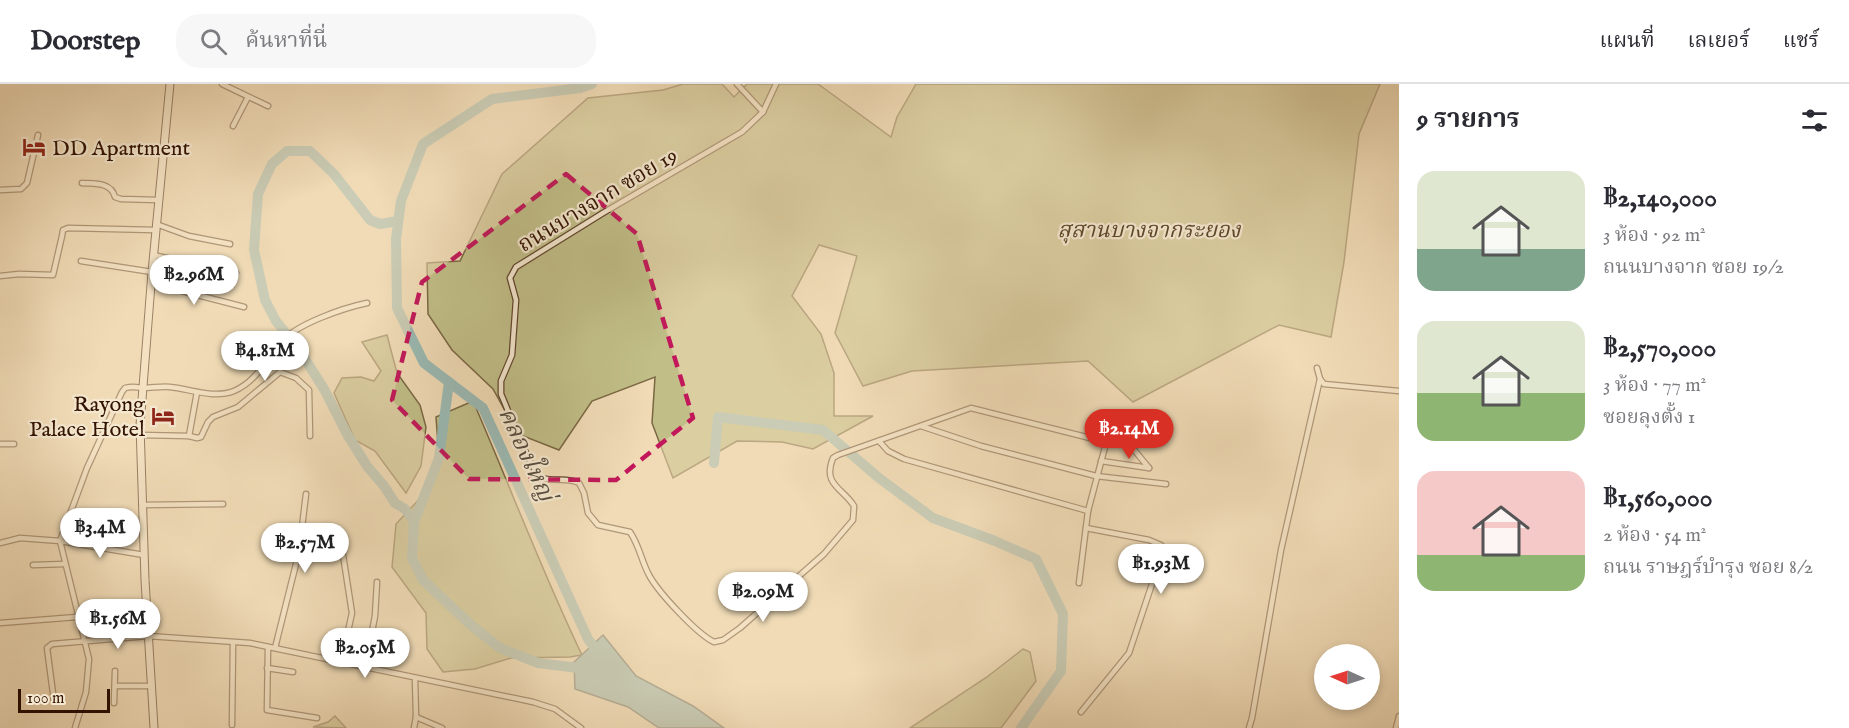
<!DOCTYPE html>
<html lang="th">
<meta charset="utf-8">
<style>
body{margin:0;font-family:"IM FELL English","Noto Serif Thai",serif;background:#f7f7f7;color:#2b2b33;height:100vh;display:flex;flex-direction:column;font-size:22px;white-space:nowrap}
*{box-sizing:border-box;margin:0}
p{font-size:20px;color:#7c7c81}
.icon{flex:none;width:33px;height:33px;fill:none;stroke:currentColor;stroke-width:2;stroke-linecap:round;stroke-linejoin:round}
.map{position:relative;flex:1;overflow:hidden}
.details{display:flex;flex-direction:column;background:#fff;width:450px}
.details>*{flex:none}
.needle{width:39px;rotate:273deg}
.tools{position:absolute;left:1314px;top:560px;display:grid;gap:12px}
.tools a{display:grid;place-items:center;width:66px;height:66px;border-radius:50%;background:#fff;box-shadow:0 3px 9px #0003;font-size:30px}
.scale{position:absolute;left:18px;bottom:15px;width:92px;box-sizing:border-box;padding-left:6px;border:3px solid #321300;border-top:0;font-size:16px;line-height:21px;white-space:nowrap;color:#321300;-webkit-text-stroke:4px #f5e8d0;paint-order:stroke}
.price{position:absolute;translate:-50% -51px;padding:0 14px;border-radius:21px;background:#fff;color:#222;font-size:20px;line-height:39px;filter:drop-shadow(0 2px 3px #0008)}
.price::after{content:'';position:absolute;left:50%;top:36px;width:18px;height:14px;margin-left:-9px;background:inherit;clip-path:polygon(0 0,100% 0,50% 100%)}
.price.selected{background:#d93025;color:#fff}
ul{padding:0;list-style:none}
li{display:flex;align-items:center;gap:18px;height:150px;padding:0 18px}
li span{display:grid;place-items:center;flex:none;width:168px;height:120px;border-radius:18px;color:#555}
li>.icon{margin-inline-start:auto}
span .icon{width:72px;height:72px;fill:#fffc;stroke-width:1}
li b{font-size:26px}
h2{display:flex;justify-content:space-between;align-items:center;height:72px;padding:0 18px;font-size:26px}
header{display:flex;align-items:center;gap:36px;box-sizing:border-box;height:84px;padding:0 30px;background:#fff;border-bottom:2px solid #e1e1e2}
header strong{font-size:28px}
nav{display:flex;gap:33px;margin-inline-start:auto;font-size:21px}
.search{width:420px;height:54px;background:#f7f7f7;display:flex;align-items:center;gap:15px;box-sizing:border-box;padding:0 21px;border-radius:24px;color:#7c7c81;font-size:22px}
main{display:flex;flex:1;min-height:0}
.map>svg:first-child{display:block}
.green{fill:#c1be88;stroke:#7a6844;stroke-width:1.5}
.water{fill:#9bbab4;stroke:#71776c;stroke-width:1.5}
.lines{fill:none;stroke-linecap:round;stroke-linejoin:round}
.river{stroke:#9bbab4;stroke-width:10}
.street-casing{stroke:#62452e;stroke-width:7}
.secondary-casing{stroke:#321300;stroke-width:9}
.street{stroke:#f5e8d0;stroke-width:4.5}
.secondary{stroke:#f5e8d0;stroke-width:7}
.marked{fill:none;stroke:#c2185b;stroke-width:4.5;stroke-dasharray:12 8;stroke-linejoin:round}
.labels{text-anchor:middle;stroke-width:4.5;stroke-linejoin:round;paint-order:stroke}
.poi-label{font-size:22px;fill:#321300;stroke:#f5e8d0;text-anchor:start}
.street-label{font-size:22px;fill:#321300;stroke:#f5e8d0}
.park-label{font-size:22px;font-style:italic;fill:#5d4629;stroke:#f5e8d0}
.water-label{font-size:24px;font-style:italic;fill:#574d3f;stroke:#f5e8d0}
</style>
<header>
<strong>Doorstep</strong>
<div class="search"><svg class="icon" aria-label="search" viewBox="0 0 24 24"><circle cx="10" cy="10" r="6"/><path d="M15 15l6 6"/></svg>ค้นหาที่นี่</div>
<nav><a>แผนที่</a><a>เลเยอร์</a><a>แชร์</a></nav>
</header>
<main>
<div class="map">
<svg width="1399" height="644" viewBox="0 0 1399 644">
<rect width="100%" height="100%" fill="#f0dbb6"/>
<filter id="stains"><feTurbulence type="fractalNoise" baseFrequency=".00333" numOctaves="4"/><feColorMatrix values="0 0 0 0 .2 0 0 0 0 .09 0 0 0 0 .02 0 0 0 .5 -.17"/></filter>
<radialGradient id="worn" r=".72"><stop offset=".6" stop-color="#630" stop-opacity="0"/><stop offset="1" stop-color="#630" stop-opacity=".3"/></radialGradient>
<g class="green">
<path d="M683 0H722L734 13 747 0H818L891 53 897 33 916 0H1380L1359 50 1344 178 1331 253 1279 241 1133 318 1088 277 912 287 863 302 835 249 857 172 819 161 792 212 821 250 834 289V332H873L813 365 782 358 737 357 673 394 652 339 655 293 592 317 559 366 518 350 493 305 452 266 428 230 427 179 460 177 502 90 588 14 663 6Z"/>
<path d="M387 251 397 289 420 321 426 343 421 382 406 409 375 367 355 356 334 309 342 294 361 293 374 297 381 287 362 258Z"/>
<path d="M473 317C510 402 542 488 582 571L570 573 511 574 475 585 443 588 427 565 426 529 392 483 396 440 425 409 436 391 439 374 436 333Z"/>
<path d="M1023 565 1030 568 1036 597 1001 644H910L987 593Z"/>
<path d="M335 632 346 644 313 643 328 638Z"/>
</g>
<path class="water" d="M603 551 636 592 693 622 724 644H659L628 623 575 605 574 578Z"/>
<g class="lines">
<g class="river">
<path d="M592 0 580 4 492 15 423 60 401 117 396 155 397 224 424 279 483 324 588 555 600 571"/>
<path d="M398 137 380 140 370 136 334 90 310 67H287L272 80 258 110 254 166 265 216 276 237 300 267 324 305 347 350 367 382 384 402 395 419 405 425 414 438"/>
<path d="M449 298 439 374 414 438 412 474 423 496 472 542 500 564 538 579 587 585"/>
<path d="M714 379 718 333 823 346 879 394 933 434 995 457 1036 475 1063 530 1061 587 1021 644"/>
</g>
<g class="street-casing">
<g id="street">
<path d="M222 0 268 22"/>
<path d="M737 0 763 28"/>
<path d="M776 0 763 28 742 48 603 129 516 183 510 194 516 216 512 271 501 297V310C507 323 532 391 542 394 555 398 568 393 579 399L584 409 588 429 598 441 630 448C640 463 641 476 649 491 658 508 697 550 714 558L723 556 740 544 824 470 853 436 854 422C843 404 822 401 833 374L838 371 971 324 1106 358"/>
<path d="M233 42 248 13"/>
<path d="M82 99C95 100 111 98 115 113L121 115 158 116"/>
<path d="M0 106 21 105 27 99 38 51"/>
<path d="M156 140 189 152 230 160"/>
<path d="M153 171 236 189"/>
<path d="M81 177 152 188"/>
<path d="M0 192 19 190 53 191 62 152 63 146 68 144 155 146"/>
<path d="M151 199 244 223"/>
<path d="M1317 284 1320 295 1324 300 1399 307"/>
<path d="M921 342 981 362 1096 392 1166 400"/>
<path d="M140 351 189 352 197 308"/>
<path d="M189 352 197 354 201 353 208 338 213 333 238 323 280 288 296 294 309 306 310 352"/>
<path d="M879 357 888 367 904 375 1088 427"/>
<path d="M0 360H14"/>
<path d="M1101 377 1149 384"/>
<path d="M142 421 223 420"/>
<path d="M302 446H334L338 450 341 458 352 529 341 579"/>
<path d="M0 459 20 454 60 457 144 471"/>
<path d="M33 481 65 480"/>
<path d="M1079 499 1088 427 1109 348 1112 345H1117L1149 384"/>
<path d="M0 539 77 533"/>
<path d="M268 563 267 626 317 634"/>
<path d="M275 564 299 468 306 410"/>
<path d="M267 584 293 588"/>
<path d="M365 584 375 532 377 498"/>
<path d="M115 602H151"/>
<path d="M54 617 47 564 52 560 148 552 250 559 533 618 555 625 581 644"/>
<path d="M114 619 115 587"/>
<path d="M1081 628 1129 569 1163 467 1161 461 1149 456 1086 444"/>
<path d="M416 633 442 644"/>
<path d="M232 641 233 559"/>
<path d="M75 644 86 608 89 575 60 457 87 384 122 308 125 304C132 302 136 303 143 304 152 304 161 302 170 303 190 305 214 315 234 307 256 298 266 276 281 258 297 240 343 224 367 219"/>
<path d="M414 644 416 633 415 594"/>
<path d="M1249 644 1252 634 1281 466 1320 295"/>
<path d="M1396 644 1399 632"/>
</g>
</g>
<g class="secondary-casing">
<path id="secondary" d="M154 644 145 496 140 341 152 188 170 0"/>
</g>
<use href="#street" class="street"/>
<use href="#secondary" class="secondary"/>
</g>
<path d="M0 0H1399V644H0ZM566 90 637 150 693 334 616 396 469 395 392 316 422 198Z" fill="#f0dbb6" fill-opacity=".55" fill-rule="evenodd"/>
<path class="marked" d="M566 90 637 150 693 334 616 396 469 395 392 316 422 198Z"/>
<defs>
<g id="hotel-bare" transform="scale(1.8)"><path d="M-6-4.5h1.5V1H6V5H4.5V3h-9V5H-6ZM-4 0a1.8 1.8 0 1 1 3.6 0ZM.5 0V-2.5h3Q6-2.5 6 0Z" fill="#8f2418" stroke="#f5e8d0" stroke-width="2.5" paint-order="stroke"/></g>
</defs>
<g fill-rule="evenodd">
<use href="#hotel-bare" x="34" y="63"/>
<use href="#hotel-bare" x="163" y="332"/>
</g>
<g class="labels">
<g class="poi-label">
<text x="52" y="71">DD Apartment</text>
<text x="145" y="327" text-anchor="end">Rayong<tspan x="145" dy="25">Palace Hotel</tspan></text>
</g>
<g class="street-label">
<text transform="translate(597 115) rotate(-31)" y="8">ถนนบางจาก ซอย 19</text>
</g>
<g class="park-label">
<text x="1149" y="153">สุสานบางจากระยอง</text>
</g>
<g class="water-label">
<text transform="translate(527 370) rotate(65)" y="8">คลองใหญ่</text>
</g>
</g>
<rect width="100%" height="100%" filter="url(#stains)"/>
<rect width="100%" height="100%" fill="url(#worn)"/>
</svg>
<div class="tools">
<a><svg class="needle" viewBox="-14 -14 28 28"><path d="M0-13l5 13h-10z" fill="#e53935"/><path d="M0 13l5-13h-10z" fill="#7c7c81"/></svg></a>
</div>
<div class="scale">100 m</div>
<b class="price" style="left:194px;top:222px">฿2.96M</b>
<b class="price" style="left:265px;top:298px">฿4.81M</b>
<b class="price selected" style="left:1129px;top:376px">฿2.14M</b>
<b class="price" style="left:100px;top:475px">฿3.4M</b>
<b class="price" style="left:305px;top:490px">฿2.57M</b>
<b class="price" style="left:1161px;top:511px">฿1.93M</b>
<b class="price" style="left:763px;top:539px">฿2.09M</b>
<b class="price" style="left:118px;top:566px">฿1.56M</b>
<b class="price" style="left:365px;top:595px">฿2.05M</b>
</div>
<section class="details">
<h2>9 รายการ<svg class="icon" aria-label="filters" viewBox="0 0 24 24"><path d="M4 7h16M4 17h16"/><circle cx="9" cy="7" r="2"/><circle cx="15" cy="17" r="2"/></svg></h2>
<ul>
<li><span style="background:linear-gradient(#dfe7d0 65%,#7fa58c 0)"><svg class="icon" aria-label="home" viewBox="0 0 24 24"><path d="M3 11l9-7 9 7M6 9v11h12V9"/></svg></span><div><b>฿2,140,000</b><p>3 ห้อง · 92 m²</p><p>ถนนบางจาก ซอย 19/2</p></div></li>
<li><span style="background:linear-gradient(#dfe7d0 60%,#8fb573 0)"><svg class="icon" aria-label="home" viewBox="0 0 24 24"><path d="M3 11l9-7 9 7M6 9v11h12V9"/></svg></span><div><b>฿2,570,000</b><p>3 ห้อง · 77 m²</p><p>ซอยลุงตั้ง 1</p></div></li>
<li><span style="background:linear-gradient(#f6c9c9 70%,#8fb573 0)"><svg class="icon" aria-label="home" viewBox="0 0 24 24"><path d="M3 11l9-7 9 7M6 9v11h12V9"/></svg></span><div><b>฿1,560,000</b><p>2 ห้อง · 54 m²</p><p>ถนน ราษฎร์บำรุง ซอย 8/2</p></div></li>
</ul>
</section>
</main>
